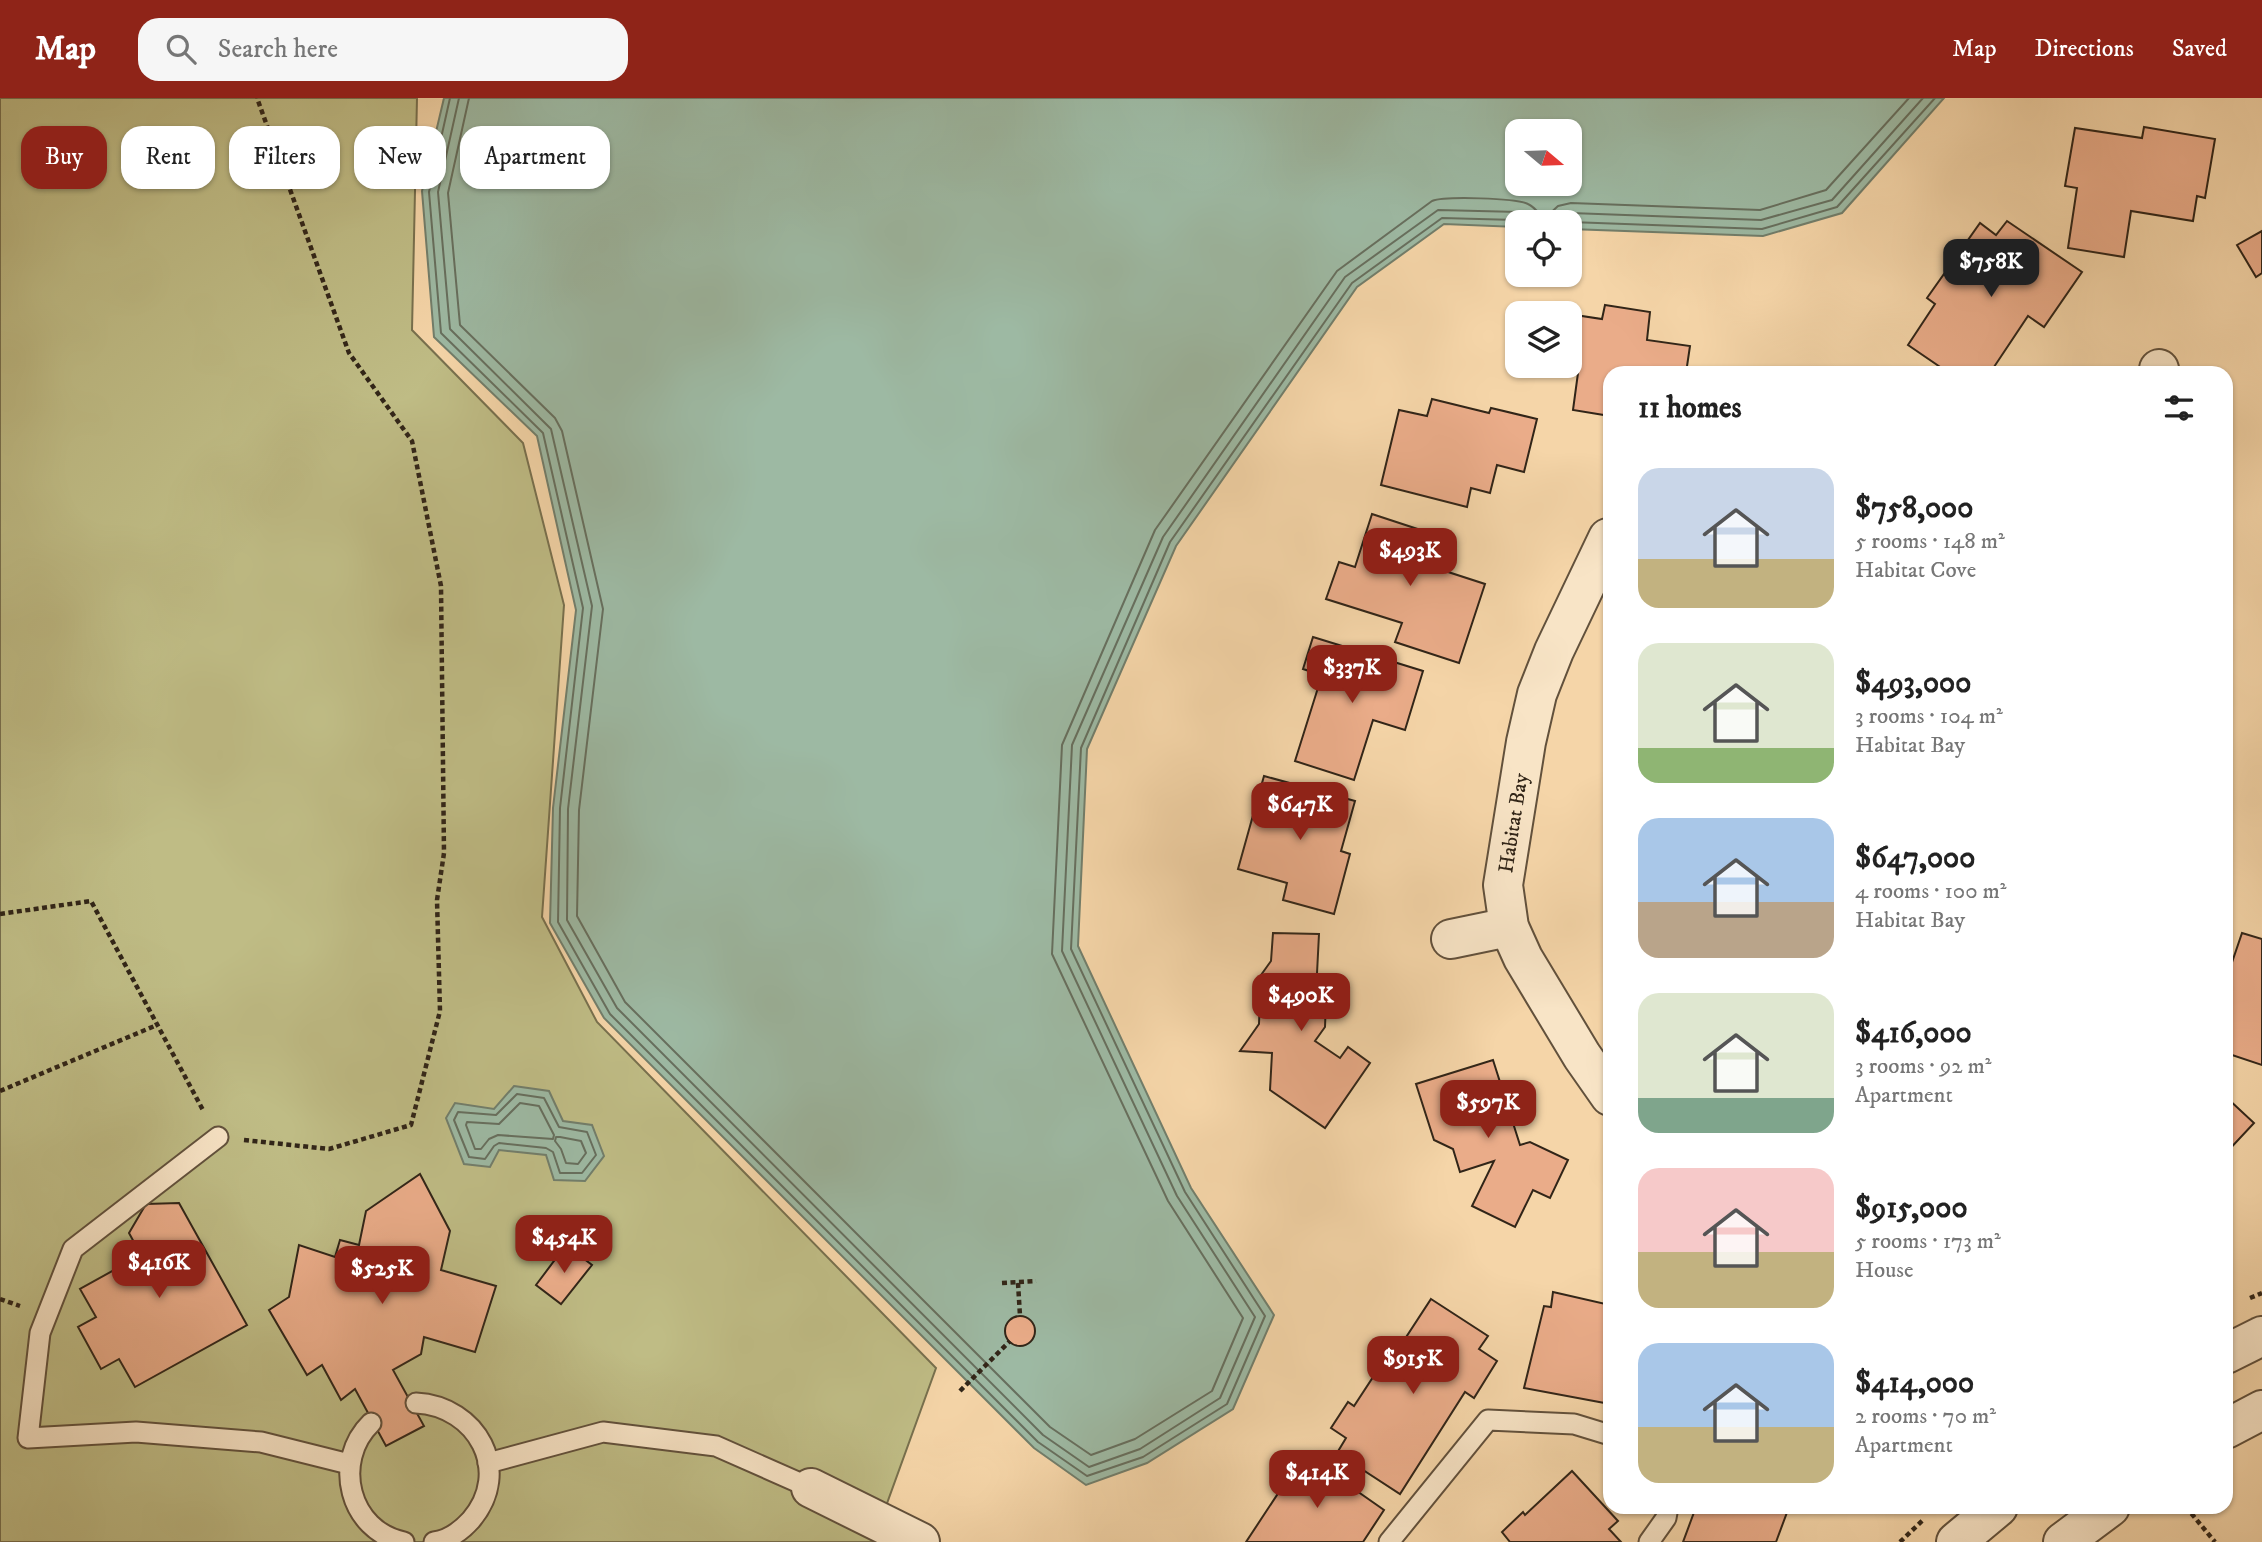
<!DOCTYPE html>
<meta charset="utf-8">
<style>
body{margin:0;font-family:"IM FELL DW Pica",serif;background:#f6f6f6;color:#222;height:100vh;display:flex;flex-direction:column;font-size:26px;white-space:nowrap}
*{box-sizing:border-box;margin:0}
p{font-size:23px;color:#767676}
.icon{flex:none;width:38px;height:38px;fill:none;stroke:currentColor;stroke-width:2;stroke-linecap:round;stroke-linejoin:round}
.map{position:relative;flex:1;overflow:hidden}
.panel{position:absolute;left:1603px;top:268px;width:630px;height:1148px;display:flex;flex-direction:column;background:#fff;border-radius:21px;box-shadow:0 2px 5px #0004}
.panel>*{flex:none}
.banner{position:absolute;left:21px;top:28px;width:665px;height:63px;display:flex;gap:14px}
.needle{width:46px;rotate:109deg}
.fabs{position:absolute;left:1505px;top:21px;display:grid;gap:14px}
.fabs a{display:grid;place-items:center;width:77px;height:77px;border-radius:14px;background:#fff;box-shadow:0 2px 5px #0004;font-size:35px}
.price{position:absolute;translate:-50% -60px;padding:0 16px;border-radius:14px;background:#8f2418;color:#fff;font-size:23px;line-height:46px;filter:drop-shadow(0 2px 4px #0008)}
.price::after{content:'';position:absolute;left:50%;top:42px;width:21px;height:16px;margin-left:-10px;background:inherit;clip-path:polygon(0 0,100% 0,50% 100%)}
.price.active{background:#222;color:#fff}
ul{padding:0;list-style:none}
li{display:flex;align-items:center;gap:21px;height:175px;padding:0 35px}
li span{display:grid;place-items:center;flex:none;width:196px;height:140px;border-radius:21px;color:#555}
li>.icon{margin-inline-start:auto}
span .icon{width:84px;height:84px;fill:#fffc;stroke-width:1}
li b{font-size:30px}
h2{display:flex;justify-content:space-between;align-items:center;height:84px;padding:0 35px;font-size:30px}
.pill{padding:0 24px;border-radius:21px;background:#fff;box-shadow:0 2px 5px #0004;font-size:24px;line-height:63px}
.pill.active{background:#8f2418;color:#fff}
header{display:flex;align-items:center;gap:42px;box-sizing:border-box;height:98px;padding:0 35px;background:#8f2418;color:#fff}
header strong{font-size:33px}
nav{display:flex;gap:38px;margin-inline-start:auto;font-size:24px}
.search{width:490px;height:63px;background:#f6f6f6;display:flex;align-items:center;gap:18px;box-sizing:border-box;padding:0 24px;border-radius:21px;color:#767676;font-size:26px}
.map>svg:first-child{display:block}
.green{fill:#bfbc85;stroke:#78704e;stroke-width:2}
.water{fill:#9db9a3;stroke:#727e6b;stroke-width:2;fill-rule:evenodd}
.lines{fill:none;stroke-linecap:round;stroke-linejoin:round}
.shore{stroke:#676f5e;stroke-width:2}
.building{fill:#eaac89;stroke:#312518;stroke-width:2}
.lane-casing{stroke:#62513c;stroke-width:23}
.street-casing{stroke:#62513c;stroke-width:42}
.path{stroke:#312518;stroke-width:4.5;stroke-dasharray:5 3.5;stroke-linecap:butt}
.lane{stroke:#f8e4c6;stroke-width:19}
.street{stroke:#f8e4c6;stroke-width:38}
.labels{text-anchor:middle;stroke-width:5;stroke-linejoin:round;paint-order:stroke}
.street-label{font-size:21px;fill:#312518;stroke:#f8e4c6}
</style>
<header>
<strong>Map</strong>
<div class="search"><svg class="icon" aria-label="search" viewBox="0 0 24 24"><circle cx="10" cy="10" r="6"/><path d="M15 15l6 6"/></svg>Search here</div>
<nav><a>Map</a><a>Directions</a><a>Saved</a></nav>
</header>
<div class="map">
<svg width="2262" height="1444" viewBox="0 0 2262 1444">
<rect width="100%" height="100%" fill="#f5d5a8"/>
<filter id="stains"><feTurbulence type="fractalNoise" baseFrequency=".00286" numOctaves="4"/><feColorMatrix values="0 0 0 0 .2 0 0 0 0 .09 0 0 0 0 .02 0 0 0 .5 -.17"/></filter>
<radialGradient id="worn" r=".72"><stop offset=".6" stop-color="#630" stop-opacity="0"/><stop offset="1" stop-color="#630" stop-opacity=".3"/></radialGradient>
<path class="green" d="M0 0H417L412 232 523 345 564 507 542 819 597 924 936 1270 873 1444H0Z"/>
<g class="water">
<path d="M444 0H1944L1842 115 1763 138 1570 131V124H1517V129L1444 126 1357 189 1176 448 1087 651 1078 848 1191 1090 1274 1217 1233 1311 1147 1365 1086 1387 1034 1350 604 920 550 825 553 710 576 512 537 338 434 239 422 93ZM1517 33H1570V86H1517Z"/>
<path d="M514 988 549 993 563 1023 592 1027 604 1058 585 1083 554 1082 546 1057 499 1052 490 1069 464 1066 446 1020 455 1005 494 1011Z"/>
</g>
<g class="lines">
<g class="shore">
<path d="M450 0 429 94 441 235 543 335 583 510 560 710 558 824 610 916 1038 1344 1087 1378 1143 1359 1227 1306 1265 1218 1185 1094 1071 851 1081 650 1170 444 1352 185 1442 120 1516 122 1521 124"/>
<path d="M459 0 438 94 450 231 551 331 592 508 568 711 567 822 617 910 1043 1337 1089 1369 1140 1351 1220 1300 1255 1219 1177 1098 1062 853 1072 647 1163 439 1345 179 1438 112 1519 114 1526 117 1532 124"/>
<path d="M469 0 448 95 460 227 555 320 562 333 603 511 579 712 577 818 625 904 1050 1329 1091 1357 1135 1341 1212 1293 1243 1220 1168 1103 1052 856 1062 647 1155 432 1337 173 1432 103C1445 98 1516 100 1528 106 1535 109 1539 116 1544 121L1558 108 1571 105 1760 112 1826 92 1909 0"/>
<path d="M1556 124 1563 118 1571 115 1761 122 1832 102 1923 0"/>
<path d="M1570 124 1762 131 1837 109 1935 0"/>
<path d="M517 996 544 1000 559 1029 587 1034 596 1057 582 1075H560L553 1054 546 1050 499 1045 494 1048 485 1061 469 1059 454 1022 458 1014 496 1017Z"/>
<path d="M520 1005 539 1008 554 1037 553 1041 498 1037 489 1041 481 1051H475L466 1027 467 1024 499 1026Z"/>
<path d="M560 1039 581 1043 586 1055 578 1066 566 1065 561 1051 555 1043 556 1039Z"/>
</g>
</g>
<g class="building">
<path d="M2144 29 2215 41 2205 100 2197 98 2193 123 2131 113 2124 159 2068 150 2077 90 2065 88 2075 30 2142 40Z"/>
<path d="M2007 123 2082 174 2044 229 2028 218 1990 275 1982 270 1978 275H1949L1908 247 1935 206 1927 200 1980 125 1996 137Z"/>
<path d="M2262 133V175L2256 179 2237 147Z"/>
<path d="M1605 207 1650 214 1647 242 1690 248 1686 275H1610V318L1573 312 1578 275 1566 273 1567 268H1570L1575 217 1602 221Z"/>
<path d="M1432 301 1489 315 1491 310 1537 321 1524 374 1497 367 1490 395 1471 390 1467 409 1381 387 1399 312 1427 318Z"/>
<path d="M1372 416 1451 442 1442 472 1485 486 1459 565 1395 544 1402 525 1326 501 1339 464 1355 469Z"/>
<path d="M1313 539 1423 573 1405 632 1373 622 1354 682 1295 663 1322 577 1303 571Z"/>
<path d="M1264 678 1355 703 1341 753 1350 756 1334 816 1283 802 1287 785 1238 771Z"/>
<path d="M1273 835 1319 836 1316 895 1326 902 1325 929 1315 943 1340 960 1348 949 1370 965 1325 1030 1270 992 1272 955 1240 953 1259 926 1261 877 1271 863Z"/>
<path d="M2242 835 2262 841V967L2226 955V882Z"/>
<path d="M1493 962 1520 1047 1530 1044 1568 1062 1550 1100 1533 1092 1515 1129 1472 1108 1494 1063 1460 1074 1453 1051 1434 1042 1416 986Z"/>
<path d="M2226 999 2254 1025 2226 1055Z"/>
<path d="M420 1076 450 1133 441 1172 496 1188 475 1254 424 1239 421 1256 393 1272 424 1328 386 1348 355 1291 341 1302 322 1267 307 1277 269 1212 289 1199 299 1147 335 1159 340 1142 359 1147 366 1113Z"/>
<path d="M179 1105 247 1227 135 1289 119 1261 101 1271 78 1229 96 1219 80 1191 141 1157 129 1135 146 1106Z"/>
<path d="M566 1147 592 1167 561 1206 536 1187Z"/>
<path d="M1553 1194 1610 1207V1306L1524 1290 1544 1208 1551 1209Z"/>
<path d="M1431 1201 1488 1238 1479 1251 1497 1263 1474 1300 1465 1294 1400 1396 1337 1355 1346 1340 1331 1330 1348 1304 1354 1308 1375 1276 1369 1272 1386 1245 1397 1253Z"/>
<circle cx="1020" cy="1233" r="15"/>
<path d="M1304 1356 1384 1412 1363 1444H1246Z"/>
<path d="M1572 1373 1618 1423 1609 1431 1621 1444H1510L1502 1434 1523 1414 1525 1417Z"/>
<path d="M1696 1409H1789L1776 1444H1683Z"/>
</g>
<g class="lines">
<g class="lane-casing">
<g id="lane">
<path d="M218 1039 73 1151 40 1235 28 1340 136 1334 261 1344 349 1366"/>
<path d="M416 1305C477 1308 513 1373 471 1422 461 1433 449 1442 434 1444"/>
<path d="M371 1325C332 1363 349 1433 404 1444"/>
<path d="M488 1365 603 1334 716 1348 811 1390"/>
<path d="M1389 1444 1488 1322 1574 1326 1610 1337"/>
<path d="M1649 1444 1666 1420 1668 1409"/>
</g>
</g>
<g class="street-casing">
<g id="street">
<path d="M2159 271 2160 275"/>
<path d="M1608 440 1554 553 1537 596 1526 644 1503 787 1509 829 1523 860 1582 958 1610 998"/>
<path d="M1451 841 1509 829"/>
<path d="M2226 1256 2262 1238"/>
<path d="M2226 1331 2262 1312"/>
<path d="M811 1390 920 1444"/>
<path d="M1956 1444 1998 1409"/>
<path d="M2063 1444 2110 1409"/>
</g>
</g>
<g class="path">
<path d="M0 816 91 803 204 1014"/>
<path d="M0 993 157 927"/>
<path d="M244 1042 329 1051 411 1027 440 913 437 802 444 755 441 488 412 343 349 255 257 0"/>
<path d="M1002 1185 1036 1183"/>
<path d="M1018 1185 1020 1218"/>
<path d="M2250 1200 2262 1195"/>
<path d="M0 1201 20 1208"/>
<path d="M960 1293 1010 1243"/>
<path d="M2186 1409 2215 1444"/>
<path d="M1900 1444 1923 1422"/>
</g>
<use href="#lane" class="lane"/>
<use href="#street" class="street"/>
</g>
<g class="labels">
<g class="street-label">
<text transform="translate(1513 725) rotate(-81)" y="7">Habitat Bay</text>
</g>
</g>
<rect width="100%" height="100%" filter="url(#stains)"/>
<rect width="100%" height="100%" fill="url(#worn)"/>
</svg>
<div class="fabs">
<a><svg class="needle" viewBox="-14 -14 28 28"><path d="M0-13l5 13h-10z" fill="#e53935"/><path d="M0 13l5-13h-10z" fill="#767676"/></svg></a>
<a><svg class="icon" aria-label="locate" viewBox="0 0 24 24"><circle cx="12" cy="12" r="6"/><path d="M12 2v4M12 18v4M2 12h4M18 12h4"/></svg></a>
<a><svg class="icon" aria-label="layers" viewBox="0 0 24 24"><path d="M12 4l9 5-9 5-9-5zM3 14l9 5 9-5"/></svg></a>
</div>
<b class="price active" style="left:1991px;top:201px">$758K</b>
<b class="price" style="left:1410px;top:490px">$493K</b>
<b class="price" style="left:1352px;top:607px">$337K</b>
<b class="price" style="left:1300px;top:744px">$647K</b>
<b class="price" style="left:1301px;top:935px">$490K</b>
<b class="price" style="left:1488px;top:1042px">$597K</b>
<b class="price" style="left:564px;top:1177px">$454K</b>
<b class="price" style="left:159px;top:1202px">$416K</b>
<b class="price" style="left:382px;top:1208px">$525K</b>
<b class="price" style="left:1413px;top:1298px">$915K</b>
<b class="price" style="left:1317px;top:1412px">$414K</b>
<div class="banner">
<a class="pill active">Buy</a>
<a class="pill">Rent</a>
<a class="pill">Filters</a>
<a class="pill">New</a>
<a class="pill">Apartment</a>
</div>
<section class="panel">
<h2>11 homes<svg class="icon" aria-label="filters" viewBox="0 0 24 24"><path d="M4 7h16M4 17h16"/><circle cx="9" cy="7" r="2"/><circle cx="15" cy="17" r="2"/></svg></h2>
<ul>
<li><span style="background:linear-gradient(#c9d6e8 65%,#c2b280 0)"><svg class="icon" aria-label="home" viewBox="0 0 24 24"><path d="M3 11l9-7 9 7M6 9v11h12V9"/></svg></span><div><b>$758,000</b><p>5 rooms · 148 m²</p><p>Habitat Cove</p></div></li>
<li><span style="background:linear-gradient(#dfe7d0 75%,#8fb573 0)"><svg class="icon" aria-label="home" viewBox="0 0 24 24"><path d="M3 11l9-7 9 7M6 9v11h12V9"/></svg></span><div><b>$493,000</b><p>3 rooms · 104 m²</p><p>Habitat Bay</p></div></li>
<li><span style="background:linear-gradient(#a9c7e8 60%,#b9a48a 0)"><svg class="icon" aria-label="home" viewBox="0 0 24 24"><path d="M3 11l9-7 9 7M6 9v11h12V9"/></svg></span><div><b>$647,000</b><p>4 rooms · 100 m²</p><p>Habitat Bay</p></div></li>
<li><span style="background:linear-gradient(#dfe7d0 75%,#7fa58c 0)"><svg class="icon" aria-label="home" viewBox="0 0 24 24"><path d="M3 11l9-7 9 7M6 9v11h12V9"/></svg></span><div><b>$416,000</b><p>3 rooms · 92 m²</p><p>Apartment</p></div></li>
<li><span style="background:linear-gradient(#f6c9c9 60%,#c2b280 0)"><svg class="icon" aria-label="home" viewBox="0 0 24 24"><path d="M3 11l9-7 9 7M6 9v11h12V9"/></svg></span><div><b>$915,000</b><p>5 rooms · 173 m²</p><p>House</p></div></li>
<li><span style="background:linear-gradient(#a9c7e8 60%,#c2b280 0)"><svg class="icon" aria-label="home" viewBox="0 0 24 24"><path d="M3 11l9-7 9 7M6 9v11h12V9"/></svg></span><div><b>$414,000</b><p>2 rooms · 70 m²</p><p>Apartment</p></div></li>
</ul>
</section>
</div>
